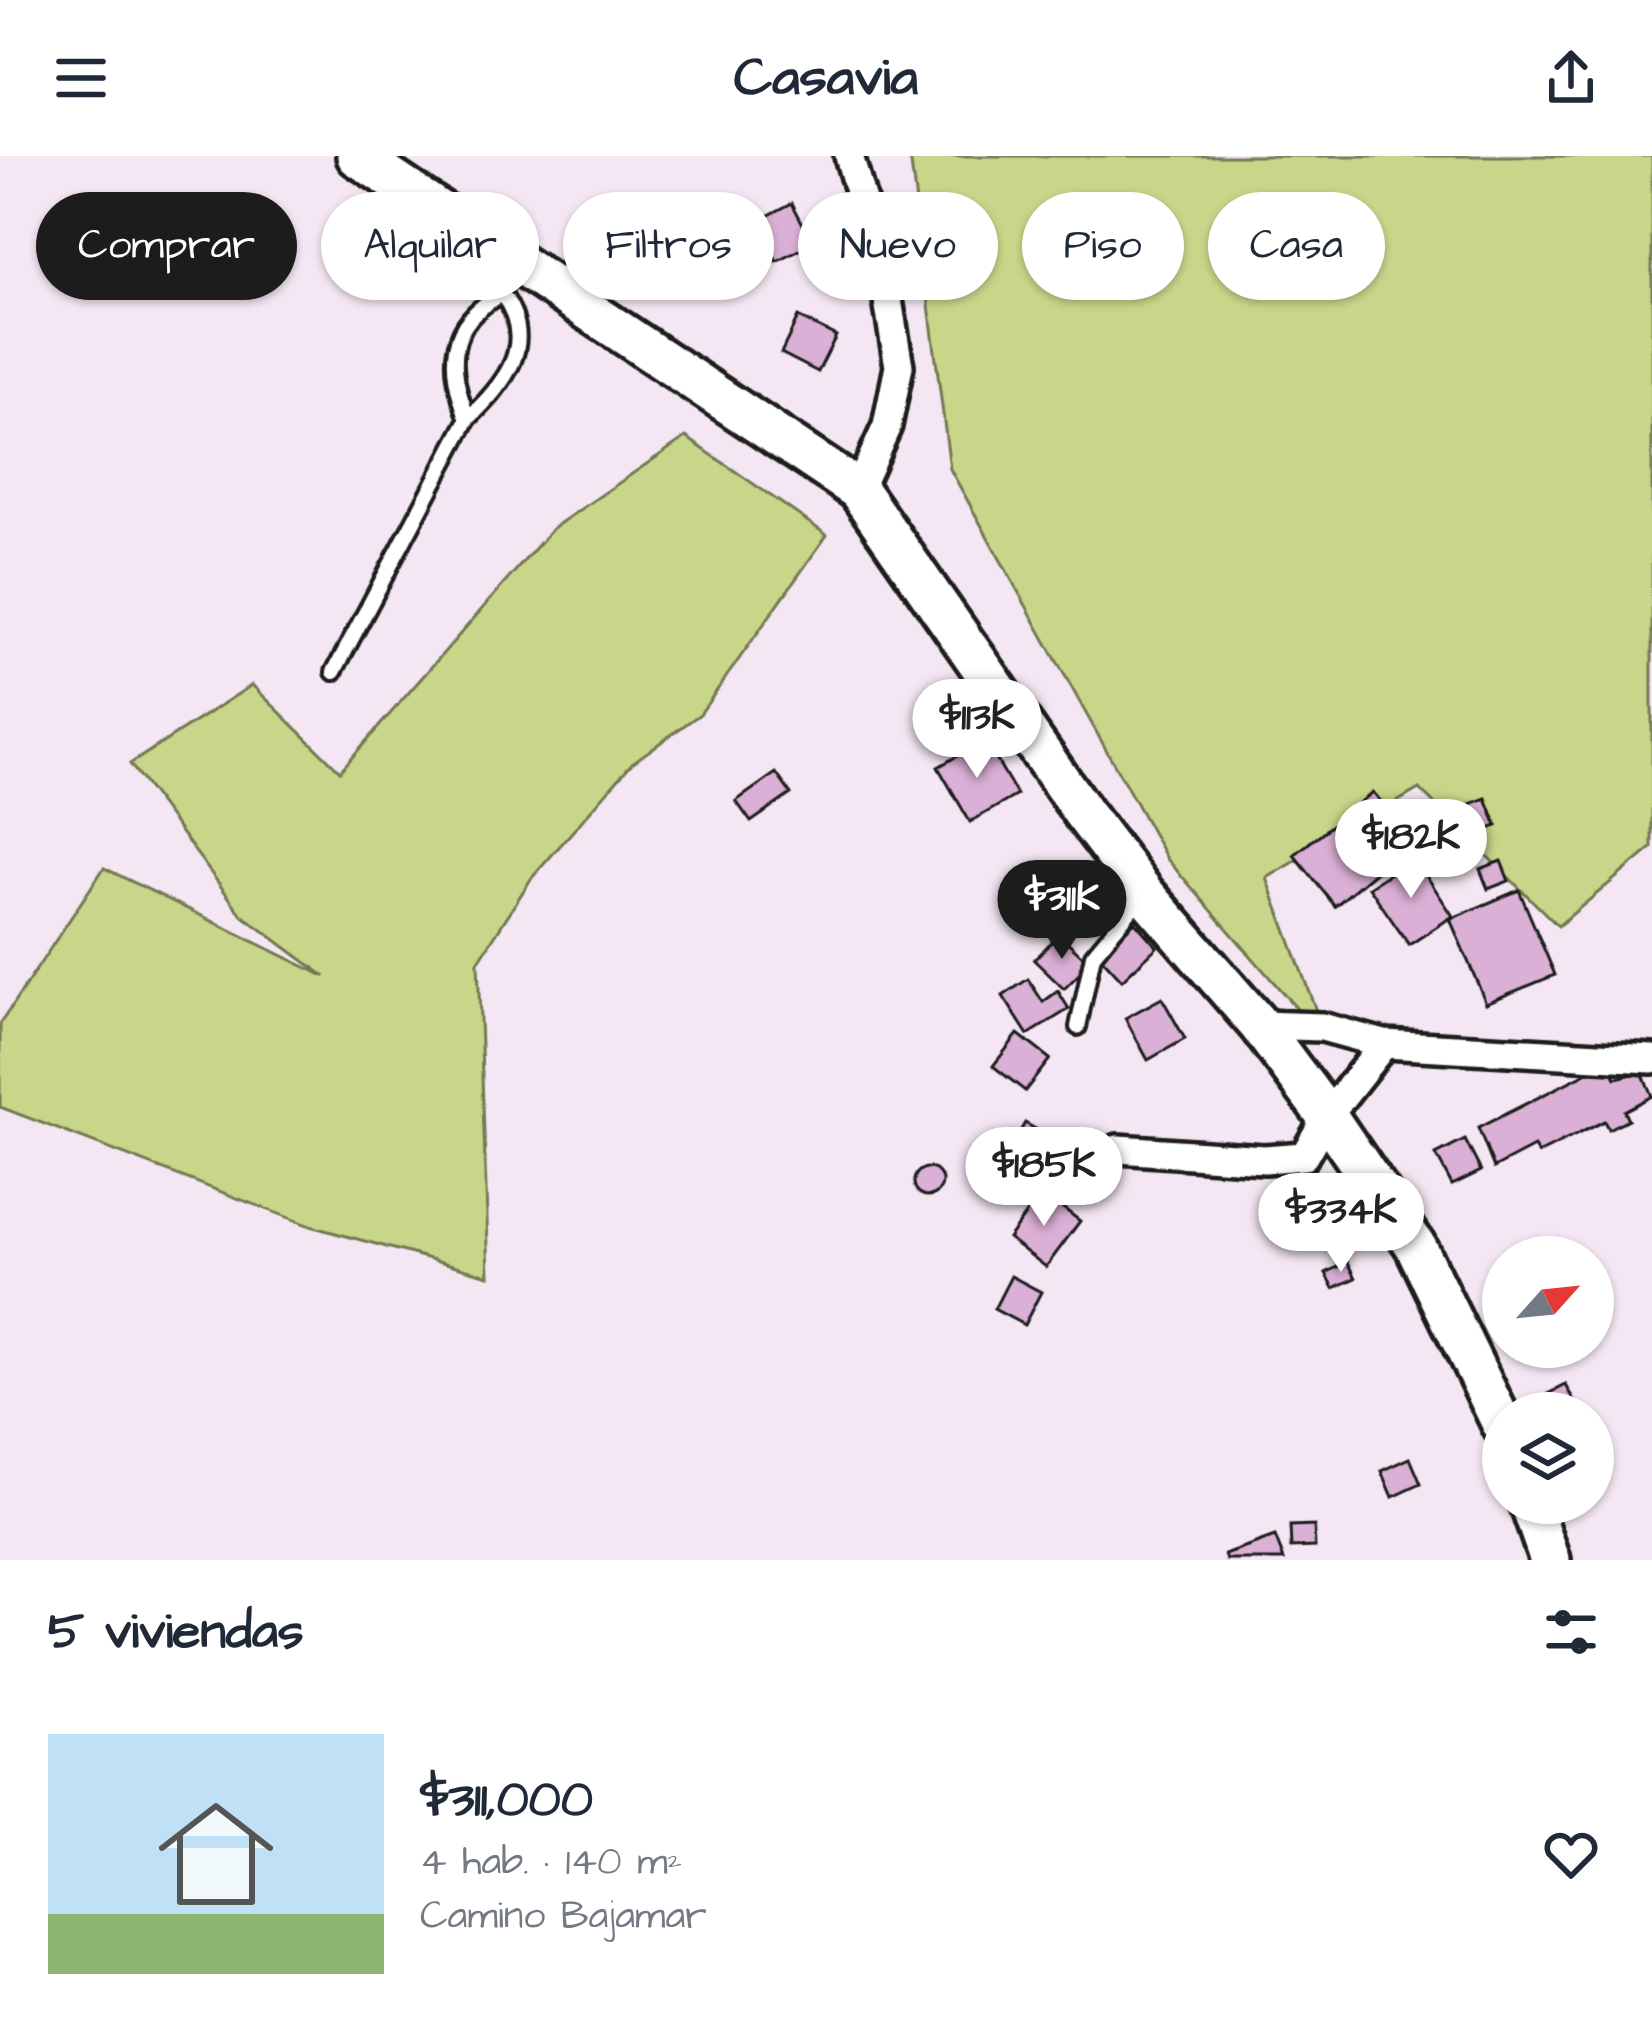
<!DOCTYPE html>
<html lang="es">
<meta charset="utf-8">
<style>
body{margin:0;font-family:"Architects Daughter",sans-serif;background:#f6f6f7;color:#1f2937;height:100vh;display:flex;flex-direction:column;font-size:45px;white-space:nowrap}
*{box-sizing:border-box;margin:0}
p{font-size:39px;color:#747a83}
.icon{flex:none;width:66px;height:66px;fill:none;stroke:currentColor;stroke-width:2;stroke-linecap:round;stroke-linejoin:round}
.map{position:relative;height:1404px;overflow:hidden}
.panel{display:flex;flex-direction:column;background:#fff;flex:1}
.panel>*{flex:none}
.guide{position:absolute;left:36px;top:36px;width:1581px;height:108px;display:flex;gap:24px}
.needle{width:78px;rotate:63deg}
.controls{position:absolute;left:1482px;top:1080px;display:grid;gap:24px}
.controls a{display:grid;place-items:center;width:132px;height:132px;border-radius:50%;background:#fff;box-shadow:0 3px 9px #0004;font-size:60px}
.price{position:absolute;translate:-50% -102px;padding:0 27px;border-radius:42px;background:#fff;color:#222;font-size:39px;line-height:78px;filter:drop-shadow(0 3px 6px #0008)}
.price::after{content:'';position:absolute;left:50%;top:72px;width:36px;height:27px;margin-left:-18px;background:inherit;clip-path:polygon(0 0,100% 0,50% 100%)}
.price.active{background:#1c1c1c;color:#fff}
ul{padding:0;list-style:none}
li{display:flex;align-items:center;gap:36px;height:300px;padding:0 48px}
li span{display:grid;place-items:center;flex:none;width:336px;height:240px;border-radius:0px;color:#555}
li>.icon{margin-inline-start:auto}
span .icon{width:144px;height:144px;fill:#fffc;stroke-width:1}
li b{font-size:51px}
h2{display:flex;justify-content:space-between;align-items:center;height:144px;padding:0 48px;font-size:51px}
.pill{padding:0 42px;border-radius:54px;background:#fff;box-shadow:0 3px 9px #0004;font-size:42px;line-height:108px}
.pill.active{background:#1c1c1c;color:#fff}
header{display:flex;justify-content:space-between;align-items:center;height:156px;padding:0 48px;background:#fff;font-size:54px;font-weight:700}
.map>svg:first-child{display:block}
.green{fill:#c9d68a;stroke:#727953;stroke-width:3}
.building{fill:#dbb0d6;stroke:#1c1c1c;stroke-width:3}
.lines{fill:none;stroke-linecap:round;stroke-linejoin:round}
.lane-casing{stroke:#1c1c1c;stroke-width:22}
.street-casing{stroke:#1c1c1c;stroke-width:36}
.secondary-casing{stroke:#1c1c1c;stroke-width:48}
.lane{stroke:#fff;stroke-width:14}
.street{stroke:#fff;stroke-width:27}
.secondary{stroke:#fff;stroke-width:39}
</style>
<header><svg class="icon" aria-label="menu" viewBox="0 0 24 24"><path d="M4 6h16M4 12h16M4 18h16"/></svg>Casavia<svg class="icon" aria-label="share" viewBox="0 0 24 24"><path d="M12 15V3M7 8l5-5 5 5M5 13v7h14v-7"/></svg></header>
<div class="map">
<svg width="1652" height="1404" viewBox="0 0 1652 1404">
<rect width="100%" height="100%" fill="#f4e7f3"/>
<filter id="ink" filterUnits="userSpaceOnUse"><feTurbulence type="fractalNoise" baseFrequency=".00833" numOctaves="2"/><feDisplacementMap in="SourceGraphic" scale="24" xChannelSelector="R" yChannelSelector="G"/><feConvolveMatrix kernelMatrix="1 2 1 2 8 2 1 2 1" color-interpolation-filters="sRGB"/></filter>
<g filter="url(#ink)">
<g class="green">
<path d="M910 0H1652V692L1558 770 1419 633 1267 722 1329 890 1167 703 950 313Z"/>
<path d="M686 281 827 379 700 558 632 607 531 723 478 806 489 1119 310 1070 0 951V868L104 712 326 821 242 759 130 608 252 529 340 615 553 372Z"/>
</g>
<g class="building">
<path d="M792 47 813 87 777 106 756 66Z"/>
<path d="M798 161 836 180 818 216 781 197Z"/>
<path d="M985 584 1017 639 970 666 938 611Z"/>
<path d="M776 617 791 638 751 666 736 645Z"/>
<path d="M1373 636 1413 684 1335 750 1294 699Z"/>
<path d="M1486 642 1497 670 1474 679 1462 651Z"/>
<path d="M1414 701 1453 760 1409 789 1369 731Z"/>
<path d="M1501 705 1509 725 1488 733 1480 713Z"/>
<path d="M1519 734 1555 819 1486 847 1450 763Z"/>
<path d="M1135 766 1157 791 1122 824 1099 799Z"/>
<path d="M1059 778 1090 807 1064 833 1034 804Z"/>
<path d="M1028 823 1043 846 1058 835 1069 853 1028 879 1003 840Z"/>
<path d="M1162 842 1185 883 1148 904 1125 862Z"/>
<path d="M1018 878 1050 903 1025 935 993 910Z"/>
<path d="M1608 906 1616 922 1642 916 1652 940 1624 955 1628 963 1608 973 1604 965 1538 998 1534 991 1494 1012 1478 972Z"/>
<path d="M1025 967 1072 994 1050 1031 1003 1004Z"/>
<path d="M1465 984 1481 1015 1452 1029 1436 999Z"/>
<circle cx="928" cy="1026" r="14"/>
<path d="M1042 1036 1080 1065 1046 1111 1008 1082Z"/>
<path d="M1302 1070 1313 1089 1301 1095 1290 1076Z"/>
<path d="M1348 1106 1356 1122 1334 1132 1326 1117Z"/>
<path d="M1011 1120 1041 1136 1024 1169 994 1153Z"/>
<path d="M1566 1229 1581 1257H1548L1541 1242Z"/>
<path d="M1410 1302 1421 1328 1393 1341 1382 1315Z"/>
<path d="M1314 1370 1315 1391 1291 1392 1290 1371Z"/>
<path d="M1275 1381 1284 1404H1227L1225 1399Z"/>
</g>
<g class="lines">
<g class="lane-casing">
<g id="lane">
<path d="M468 263C447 210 446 167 502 138"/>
<path d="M334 516 468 263C504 228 539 188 502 138L514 109"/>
<path d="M1078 871 1093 799 1141 741"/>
</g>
</g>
<g class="street-casing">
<g id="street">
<path d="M849 0 885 126 899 210 887 270 858 334"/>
<path d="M1259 869 1322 871 1384 888 1652 903"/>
<path d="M1118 993 1264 1003 1304 1000 1327 960 1384 888"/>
</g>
</g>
<g class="secondary-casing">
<g id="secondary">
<path d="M357 0 858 334 1083 657 1144 737 1259 869 1327 960 1415 1089 1503 1270"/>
<path d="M1530 1347 1550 1404"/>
</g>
</g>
<use href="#lane" class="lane"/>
<use href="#street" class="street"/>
<use href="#secondary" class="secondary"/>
</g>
</g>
</svg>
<div class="controls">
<a><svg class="needle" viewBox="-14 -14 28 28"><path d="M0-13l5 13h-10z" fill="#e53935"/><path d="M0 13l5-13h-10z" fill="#747a83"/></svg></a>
<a><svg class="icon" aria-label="layers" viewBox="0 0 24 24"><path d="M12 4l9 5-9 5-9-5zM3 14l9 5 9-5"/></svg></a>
</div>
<b class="price" style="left:977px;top:625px">$113K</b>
<b class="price" style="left:1411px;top:745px">$182K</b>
<b class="price active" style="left:1062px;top:806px">$311K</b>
<b class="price" style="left:1044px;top:1073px">$185K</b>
<b class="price" style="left:1341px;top:1119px">$334K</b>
<div class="guide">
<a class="pill active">Comprar</a>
<a class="pill">Alquilar</a>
<a class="pill">Filtros</a>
<a class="pill">Nuevo</a>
<a class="pill">Piso</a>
<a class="pill">Casa</a>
</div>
</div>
<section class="panel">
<h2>5 viviendas<svg class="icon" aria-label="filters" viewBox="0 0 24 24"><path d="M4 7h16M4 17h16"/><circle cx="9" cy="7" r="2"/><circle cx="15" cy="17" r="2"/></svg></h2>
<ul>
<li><span style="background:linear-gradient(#bfe0f5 75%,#8fb573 0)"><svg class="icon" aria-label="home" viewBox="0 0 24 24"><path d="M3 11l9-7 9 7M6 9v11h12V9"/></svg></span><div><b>$311,000</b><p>4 hab. · 140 m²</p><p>Camino Bajamar</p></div><svg class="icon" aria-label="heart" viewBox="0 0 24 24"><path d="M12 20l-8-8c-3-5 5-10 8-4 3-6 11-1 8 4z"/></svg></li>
</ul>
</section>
